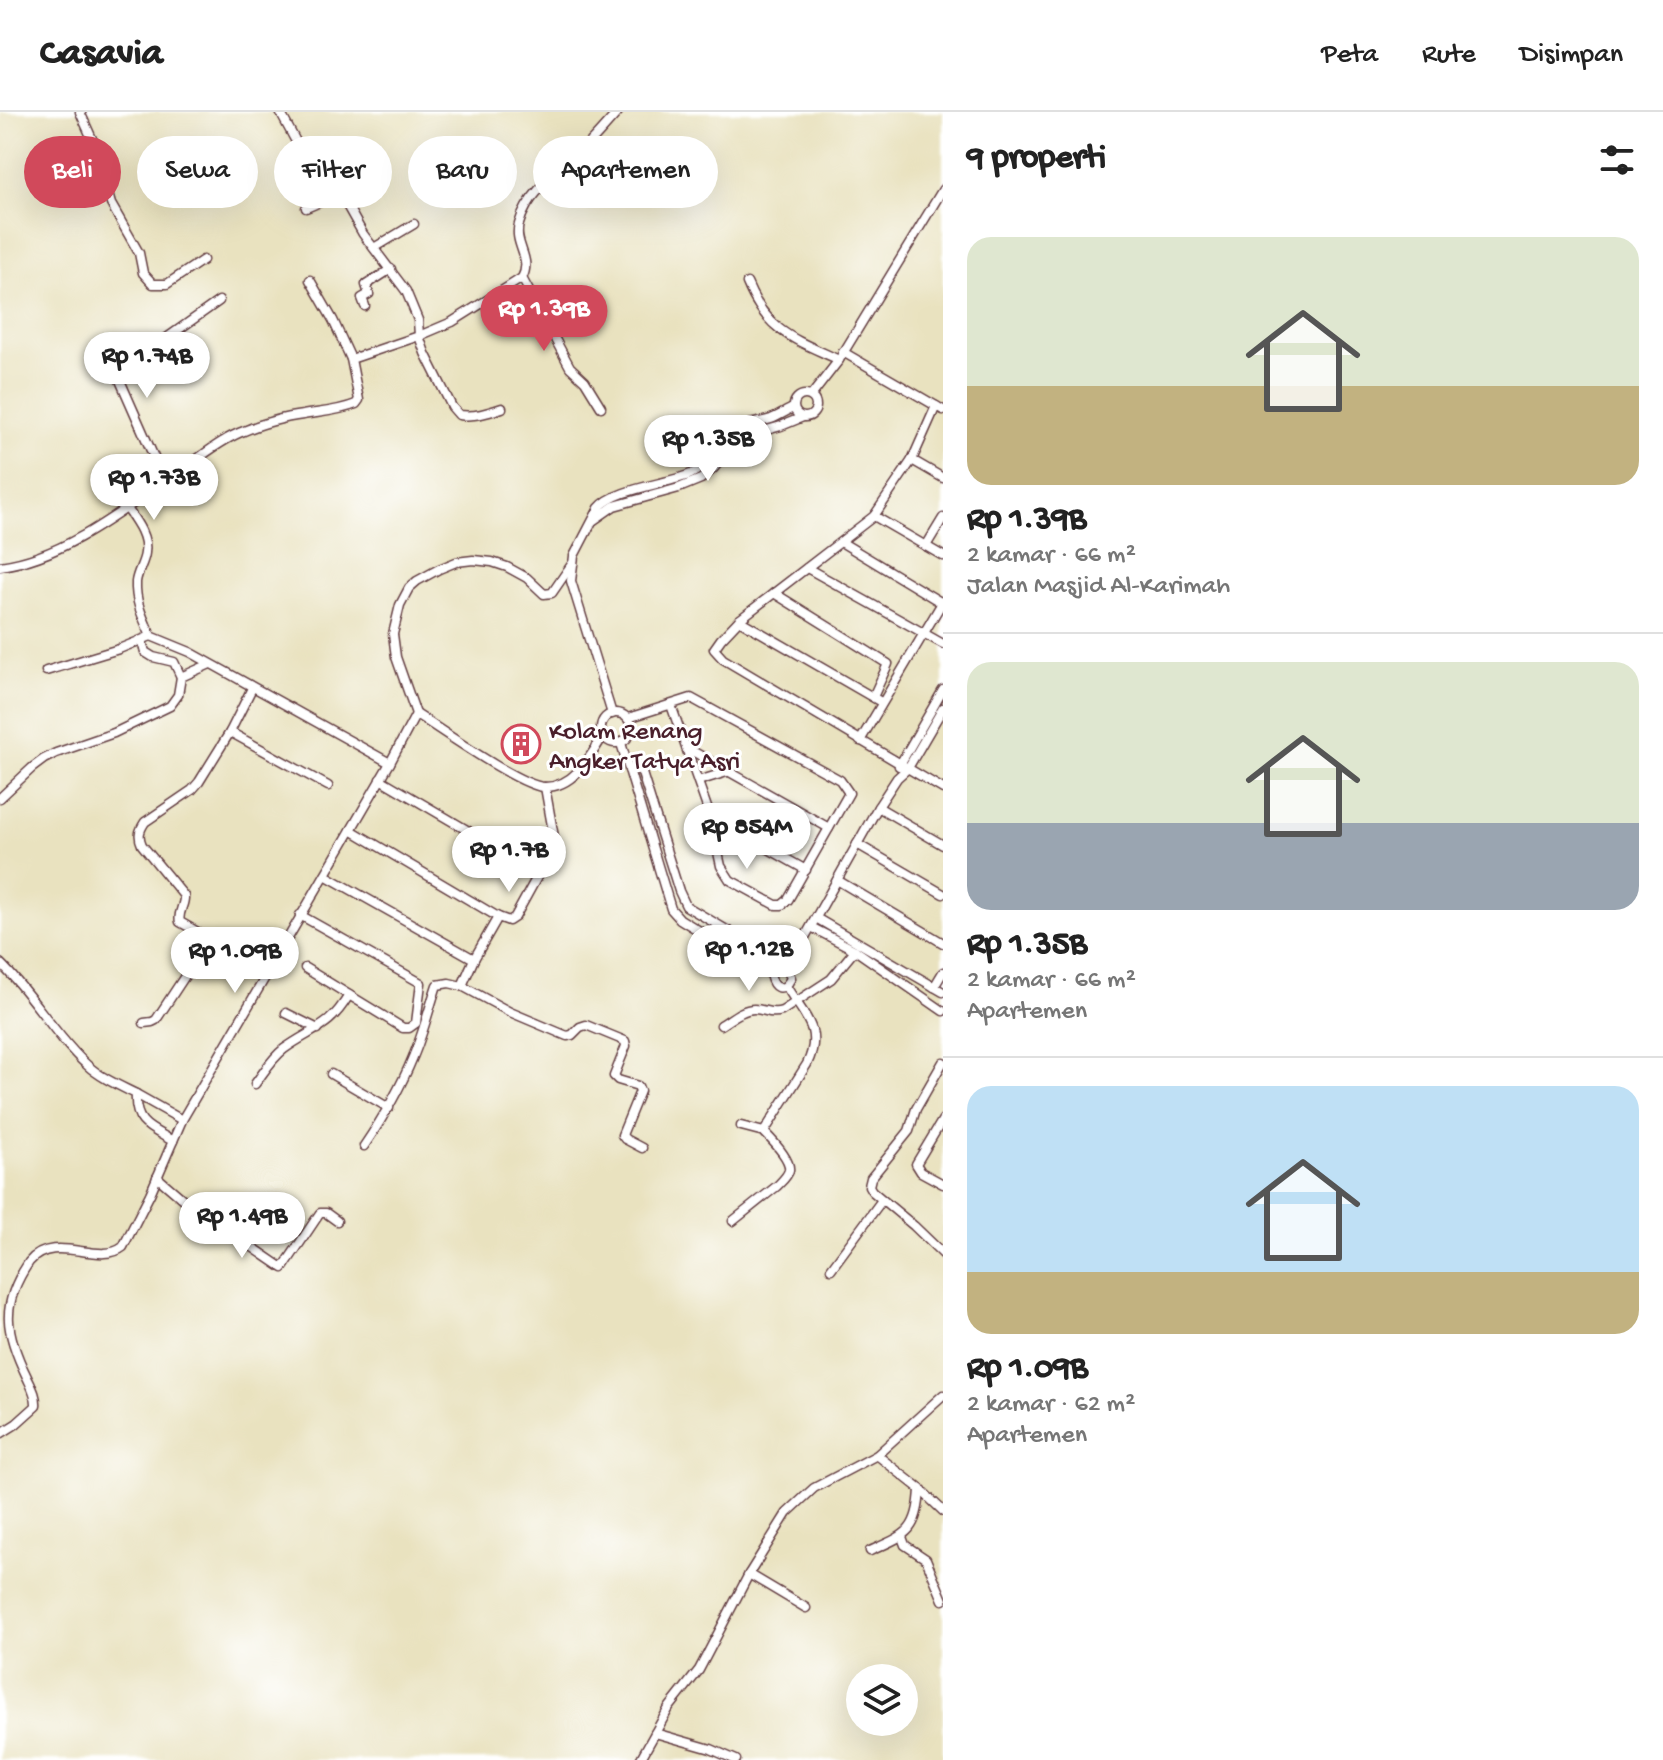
<!DOCTYPE html>
<html lang="id">
<meta charset="utf-8">
<style>
body{margin:0;font-family:"Gochi Hand",sans-serif;background:#f6f6f6;color:#222;height:100vh;display:flex;flex-direction:column;font-size:30px;white-space:nowrap}
*{box-sizing:border-box;margin:0}
p{font-size:26px;color:#767676}
.icon{flex:none;width:44px;height:44px;fill:none;stroke:currentColor;stroke-width:2;stroke-linecap:round;stroke-linejoin:round}
.map{position:relative;flex:1;overflow:hidden}
.drawer{display:flex;flex-direction:column;background:#fff;width:720px}
.drawer>*{flex:none}
.banner{position:absolute;left:24px;top:24px;width:760px;height:72px;display:flex;gap:16px}
.controls{position:absolute;left:846px;top:1552px;display:grid;gap:16px}
.controls a{display:grid;place-items:center;width:72px;height:72px;border-radius:50%;background:#fff;box-shadow:0 8px 32px #0002;font-size:40px}
.price{position:absolute;translate:-50% -68px;padding:0 18px;border-radius:28px;background:#fff;color:#222;font-size:26px;line-height:52px;filter:drop-shadow(0 2px 4px #0008)}
.price::after{content:'';position:absolute;left:50%;top:48px;width:24px;height:18px;margin-left:-12px;background:inherit;clip-path:polygon(0 0,100% 0,50% 100%)}
.price.selected{background:#d1495b;color:#fff}
ul{padding:0;list-style:none}
li{display:grid;align-content:center;gap:16px;height:424px;padding:0 24px}
li+li{border-top:2px solid #e0e0e0}
li span{display:grid;place-items:center;height:248px;border-radius:24px;color:#555}
li>.icon{margin-inline-start:auto}
span .icon{width:144px;height:144px;fill:#fffc;stroke-width:1}
li b{font-size:34px}
h2{display:flex;justify-content:space-between;align-items:center;height:96px;padding:0 24px;font-size:34px}
.tag{padding:0 28px;border-radius:36px;background:#fff;box-shadow:0 8px 32px #0002;font-size:28px;line-height:72px}
.tag.selected{background:#d1495b;color:#fff}
header{display:flex;align-items:center;gap:48px;box-sizing:border-box;height:112px;padding:0 40px;background:#fff;border-bottom:2px solid #e0e0e0}
header strong{font-size:38px}
nav{display:flex;gap:44px;margin-inline-start:auto;font-size:28px}
main{display:flex;flex:1;min-height:0}
.map>svg:first-child{display:block}
.lines{fill:none;stroke-linecap:round;stroke-linejoin:round}
.minor-casing{stroke:#623c41;stroke-width:11}
.minor{stroke:#fff;stroke-width:8}
.labels{text-anchor:middle;stroke-width:6;stroke-linejoin:round;paint-order:stroke}
.poi-label{font-size:26px;fill:#4a1f2b;stroke:#fff;text-anchor:start}
</style>
<header>
<strong>Casavia</strong>
<nav><a>Peta</a><a>Rute</a><a>Disimpan</a></nav>
</header>
<main>
<div class="map">
<svg width="943" height="1648" viewBox="0 0 943 1648">
<rect width="100%" height="100%" fill="#fff"/>
<filter id="ink" filterUnits="userSpaceOnUse"><feTurbulence type="fractalNoise" baseFrequency=".0125" numOctaves="2"/><feDisplacementMap in="SourceGraphic" scale="16" xChannelSelector="R" yChannelSelector="G"/><feConvolveMatrix kernelMatrix="1 2 1 2 8 2 1 2 1" color-interpolation-filters="sRGB"/></filter>
<filter id="wash" filterUnits="userSpaceOnUse"><feTurbulence type="fractalNoise" baseFrequency=".006" numOctaves="4" result="noise"/><feDisplacementMap in="SourceGraphic" scale="32" xChannelSelector="R" yChannelSelector="G"/><feGaussianBlur stdDeviation="1.8" result="paint"/><feColorMatrix in="noise" values="0 0 0 0 0 0 0 0 0 0 0 0 0 0 0 0 0 1.4 0 .05"/><feComposite in="paint" operator="in"/></filter>
<g filter="url(#wash)">
<rect width="100%" height="100%" fill="#e9e2bf"/>
</g>
<g filter="url(#ink)">
<g class="lines">
<g class="minor-casing">
<g id="minor">
<path d="M80 0 93 29 111 92 139 141 143 161 153 172H167L203 148"/>
<path d="M280 0 314 63 336 74 363 122 406 179 418 208 419 224 425 241 452 295 459 303C475 305 487 301 502 296"/>
<path d="M50 63 102 56"/>
<path d="M306 96 339 82"/>
<path d="M374 136 414 112"/>
<path d="M522 166 570 255 585 269 601 295"/>
<path d="M310 168 333 208 351 247"/>
<path d="M747 171C767 220 794 227 839 248"/>
<path d="M365 194 362 186 369 182 366 173 391 157"/>
<path d="M843 240 943 298"/>
<circle cx="805" cy="294" r="11"/>
<path d="M811 284 839 248 943 77"/>
<path d="M936 294 912 348 874 404 739 508 721 527 714 537 723 547 943 677"/>
<path d="M912 348 943 366"/>
<path d="M164 368 119 266 127 254 219 189"/>
<path d="M126 395C135 408 148 424 145 441 144 451 137 460 136 470 135 490 143 506 151 524"/>
<path d="M874 404 943 444"/>
<path d="M594 408 614 394 679 376 701 367 714 356 732 334 745 324 781 314 803 305"/>
<path d="M841 430 942 491"/>
<path d="M926 434 943 406"/>
<path d="M0 454C72 445 137 386 197 347 211 337 227 325 244 319 260 312 285 305 303 303 321 300 339 299 356 292L359 288 351 247 419 224 452 210 522 166C533 146 513 133 519 112 528 79 560 59 584 37 596 25 607 12 618 0"/>
<path d="M807 456 943 532"/>
<path d="M774 481 888 552 873 585"/>
<path d="M739 508 881 590"/>
<path d="M142 529 145 540 153 545 174 550 181 565 210 552"/>
<path d="M46 559 119 537 151 524 190 540 390 651"/>
<path d="M671 593 710 704 806 758"/>
<circle cx="616" cy="616" r="15"/>
<path d="M416 602 396 545 393 522 400 493 409 476 417 469 439 457 456 450 473 448 492 450 507 455 527 466 544 482 552 481 572 452"/>
<path d="M612 602 571 469 574 444 599 396C614 377 667 372 691 362 710 353 719 330 736 318 746 311 759 311 771 307 779 304 786 299 793 296"/>
<path d="M628 606 691 586 840 668 849 681 788 788 782 793H776L730 768 721 754 710 704"/>
<path d="M230 620 328 674"/>
<path d="M860 629 943 489"/>
<path d="M621 631 671 797 680 807 693 815 771 861"/>
<path d="M687 636 829 716"/>
<path d="M899 654 943 578"/>
<path d="M629 658H641L679 779 686 794 759 837V840L755 852"/>
<path d="M380 667 540 761"/>
<path d="M698 669 727 660"/>
<path d="M0 686 32 656 44 647 56 641 114 621 170 594 178 583 181 565"/>
<path d="M878 695 943 733"/>
<path d="M351 718 498 805"/>
<path d="M857 732 943 782"/>
<path d="M325 763 474 847"/>
<path d="M837 768 943 831"/>
<path d="M816 806 943 880"/>
<path d="M811 815 855 838 943 899"/>
<path d="M0 851C32 882 55 924 87 953 101 966 120 974 136 982 134 1012 150 1016 173 1029"/>
<path d="M305 856 349 883"/>
<path d="M787 857C756 845 776 896 791 866L787 857 878 695 897 666 908 656 943 596"/>
<path d="M462 874 510 900 567 924 572 923 580 915 586 913 625 929 626 934 614 964 618 968 638 974 640 979 622 1023 625 1027 642 1036"/>
<path d="M934 875 943 860"/>
<path d="M286 901 318 917"/>
<path d="M144 911 152 910 156 908 206 832 207 828 203 823 180 810C177 801 185 793 184 784L142 733C138 724 139 719 145 710L192 678 199 670 230 620 252 576"/>
<path d="M721 913C731 907 742 897 754 897 765 897 771 903 782 899L831 867 855 838"/>
<path d="M943 950 916 997 909 1019 871 1066 869 1074 872 1079 914 1114 943 1142"/>
<path d="M331 962 389 996"/>
<path d="M255 972C264 960 272 946 284 937 313 916 329 917 349 883L403 916H409L416 911 421 871 300 803"/>
<path d="M136 982 182 1008"/>
<path d="M943 1007 916 1052 921 1060 943 1072"/>
<path d="M741 1014 764 1020"/>
<path d="M364 1034C383 1006 400 977 413 945 423 922 429 897 437 873L449 871 462 874 474 847 498 805 509 809 515 805 554 734V725L545 675"/>
<path d="M157 1065 185 1089 283 1156 320 1101H326L337 1109"/>
<path d="M733 1109 777 1074C782 1069 788 1064 789 1058 791 1047 771 1027 764 1020L807 952C824 917 803 903 786 874"/>
<path d="M831 1157 882 1088"/>
<path d="M0 1322 16 1312 36 1294C37 1283 31 1274 27 1265 5 1220 0 1193 29 1150 54 1120 99 1154 123 1135L150 1082 182 1008 390 651 416 602C440 617 521 675 545 675 574 675 590 645 603 624"/>
<path d="M877 1343 920 1377 943 1399"/>
<path d="M902 1425 905 1433 926 1447 943 1488"/>
<path d="M870 1439C906 1423 918 1420 920 1377"/>
<path d="M749 1462 806 1496"/>
<path d="M655 1621 711 1637 736 1648"/>
<path d="M640 1648 669 1596 699 1558 749 1462 787 1401 814 1376 877 1343 943 1283"/>
</g>
</g>
<use href="#minor" class="minor"/>
</g>
</g>
<defs>
<g id="building-ring" transform="scale(2)"><circle r="9.5" fill="#fff" stroke="#d1495b" stroke-width="1.5"/><path d="M-4-6H4V6H1V3H-1V6H-4ZM-2.5-4.3h1.7v1.8h-1.7ZM.8-4.3h1.7v1.8H.8ZM-2.5-1h1.7V.8h-1.7ZM.8-1h1.7V.8H.8Z" fill="#d1495b"/></g>
</defs>
<g fill-rule="evenodd">
<use href="#building-ring" x="521" y="632"/>
</g>
<g class="labels">
<g class="poi-label">
<text x="549" y="626">Kolam Renang<tspan x="549" dy="30">Angker Tatya Asri</tspan></text>
</g>
</g>
</svg>
<div class="controls">
<a><svg class="icon" aria-label="layers" viewBox="0 0 24 24"><path d="M12 4l9 5-9 5-9-5zM3 14l9 5 9-5"/></svg></a>
</div>
<b class="price selected" style="left:544px;top:241px">Rp 1.39B</b>
<b class="price" style="left:147px;top:288px">Rp 1.74B</b>
<b class="price" style="left:708px;top:371px">Rp 1.35B</b>
<b class="price" style="left:154px;top:410px">Rp 1.73B</b>
<b class="price" style="left:747px;top:759px">Rp 854M</b>
<b class="price" style="left:509px;top:782px">Rp 1.7B</b>
<b class="price" style="left:749px;top:881px">Rp 1.12B</b>
<b class="price" style="left:235px;top:883px">Rp 1.09B</b>
<b class="price" style="left:242px;top:1148px">Rp 1.49B</b>
<div class="banner">
<a class="tag selected">Beli</a>
<a class="tag">Sewa</a>
<a class="tag">Filter</a>
<a class="tag">Baru</a>
<a class="tag">Apartemen</a>
</div>
</div>
<section class="drawer">
<h2>9 properti<svg class="icon" aria-label="filters" viewBox="0 0 24 24"><path d="M4 7h16M4 17h16"/><circle cx="9" cy="7" r="2"/><circle cx="15" cy="17" r="2"/></svg></h2>
<ul>
<li><span style="background:linear-gradient(#dfe7d0 60%,#c2b280 0)"><svg class="icon" aria-label="home" viewBox="0 0 24 24"><path d="M3 11l9-7 9 7M6 9v11h12V9"/></svg></span><div><b>Rp 1.39B</b><p>2 kamar · 66 m²</p><p>Jalan Masjid Al-Karimah</p></div></li>
<li><span style="background:linear-gradient(#dfe7d0 65%,#9aa5b1 0)"><svg class="icon" aria-label="home" viewBox="0 0 24 24"><path d="M3 11l9-7 9 7M6 9v11h12V9"/></svg></span><div><b>Rp 1.35B</b><p>2 kamar · 66 m²</p><p>Apartemen</p></div></li>
<li><span style="background:linear-gradient(#bfe0f5 75%,#c2b280 0)"><svg class="icon" aria-label="home" viewBox="0 0 24 24"><path d="M3 11l9-7 9 7M6 9v11h12V9"/></svg></span><div><b>Rp 1.09B</b><p>2 kamar · 62 m²</p><p>Apartemen</p></div></li>
</ul>
</section>
</main>
